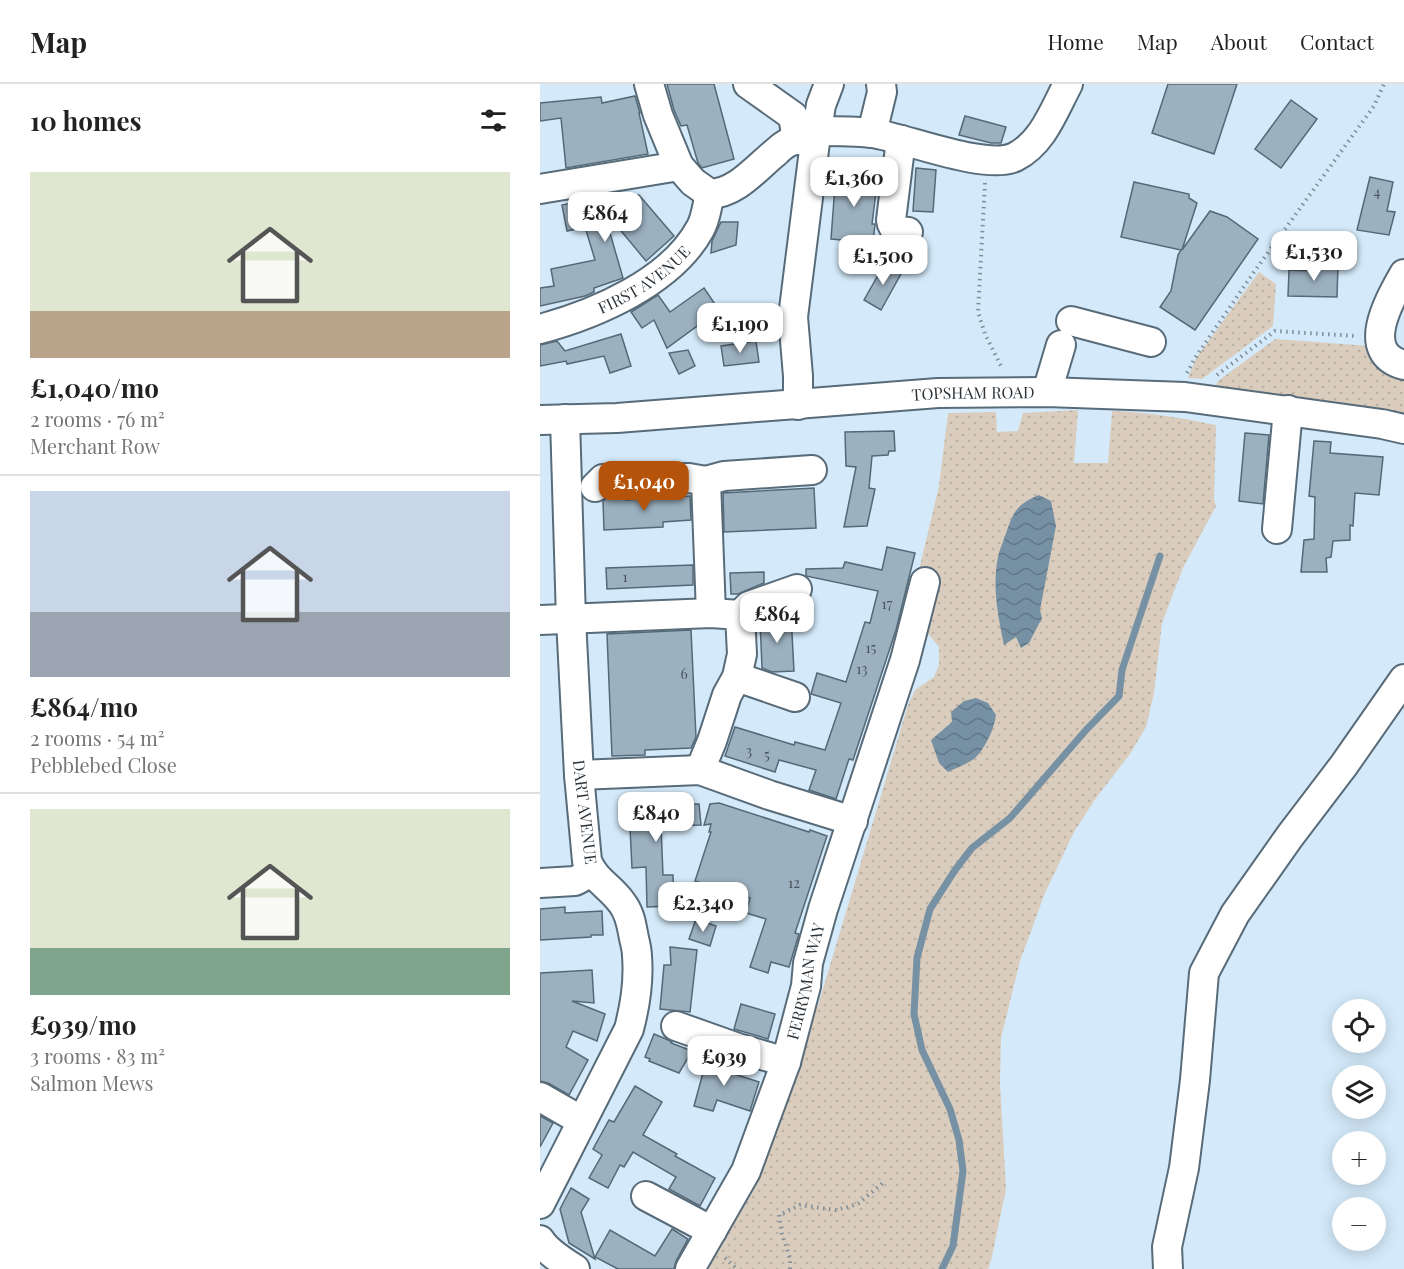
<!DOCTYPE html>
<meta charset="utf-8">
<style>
body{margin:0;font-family:"Playfair Display",serif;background:#f2f2f2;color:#222;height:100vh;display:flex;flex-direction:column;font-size:22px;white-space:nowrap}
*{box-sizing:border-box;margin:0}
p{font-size:20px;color:#767676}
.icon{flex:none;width:33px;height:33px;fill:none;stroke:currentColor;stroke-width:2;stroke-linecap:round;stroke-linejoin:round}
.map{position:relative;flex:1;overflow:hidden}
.drawer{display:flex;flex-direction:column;background:#fff;width:540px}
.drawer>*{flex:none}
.controls{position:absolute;left:792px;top:915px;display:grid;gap:12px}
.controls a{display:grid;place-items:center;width:54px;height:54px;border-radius:50%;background:#fff;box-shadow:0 3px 15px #0003;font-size:30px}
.price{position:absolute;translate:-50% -51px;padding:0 14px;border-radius:12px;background:#fff;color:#222;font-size:20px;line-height:39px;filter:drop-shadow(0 2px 3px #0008)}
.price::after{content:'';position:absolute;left:50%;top:36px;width:18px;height:14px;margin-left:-9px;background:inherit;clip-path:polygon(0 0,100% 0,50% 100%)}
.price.on{background:#b45309;color:#fff}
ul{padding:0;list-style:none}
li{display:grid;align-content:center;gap:12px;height:318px;padding:0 30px}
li+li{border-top:2px solid #e0e0e0}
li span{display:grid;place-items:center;height:186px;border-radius:0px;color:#555}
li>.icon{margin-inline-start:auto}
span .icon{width:108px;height:108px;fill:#fffc;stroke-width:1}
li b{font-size:26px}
h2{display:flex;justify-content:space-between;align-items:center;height:72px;padding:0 30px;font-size:26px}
header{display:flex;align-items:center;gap:36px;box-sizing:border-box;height:84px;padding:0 30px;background:#fff;border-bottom:2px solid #e0e0e0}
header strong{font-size:28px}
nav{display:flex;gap:33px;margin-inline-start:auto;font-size:21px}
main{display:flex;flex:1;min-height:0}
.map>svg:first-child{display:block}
.green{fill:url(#green-dots)}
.water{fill:url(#water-waves)}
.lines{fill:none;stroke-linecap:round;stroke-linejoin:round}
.stream{stroke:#7691a4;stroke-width:7}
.building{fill:#9cb1c0;stroke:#556876;stroke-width:1.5}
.minor-casing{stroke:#586b79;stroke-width:32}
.path{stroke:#7f8e99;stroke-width:4;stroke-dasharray:1.5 4.5;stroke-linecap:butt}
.minor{stroke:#fff;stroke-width:28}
.labels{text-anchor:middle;stroke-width:4.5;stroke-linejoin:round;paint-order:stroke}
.number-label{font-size:14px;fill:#48535c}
.street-label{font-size:16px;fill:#2c343a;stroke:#fff}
</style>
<header>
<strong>Map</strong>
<nav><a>Home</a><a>Map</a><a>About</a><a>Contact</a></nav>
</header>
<main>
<section class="drawer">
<h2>10 homes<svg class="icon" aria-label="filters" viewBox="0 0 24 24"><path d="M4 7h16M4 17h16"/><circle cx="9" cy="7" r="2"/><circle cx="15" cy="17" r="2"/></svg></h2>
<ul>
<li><span style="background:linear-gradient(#dfe7d0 75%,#b9a48a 0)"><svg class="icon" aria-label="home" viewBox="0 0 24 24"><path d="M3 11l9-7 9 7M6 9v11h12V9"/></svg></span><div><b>£1,040/mo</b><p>2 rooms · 76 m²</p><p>Merchant Row</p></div></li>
<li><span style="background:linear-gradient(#c9d6e8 65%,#9aa5b1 0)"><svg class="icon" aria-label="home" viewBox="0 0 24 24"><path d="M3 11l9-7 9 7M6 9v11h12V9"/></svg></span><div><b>£864/mo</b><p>2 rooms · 54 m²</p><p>Pebblebed Close</p></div></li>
<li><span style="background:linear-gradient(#dfe7d0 75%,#7fa58c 0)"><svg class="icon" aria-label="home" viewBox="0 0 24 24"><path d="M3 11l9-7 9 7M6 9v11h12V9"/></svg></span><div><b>£939/mo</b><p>3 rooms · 83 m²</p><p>Salmon Mews</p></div></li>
</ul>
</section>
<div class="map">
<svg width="864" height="1185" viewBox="0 0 864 1185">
<defs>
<pattern id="green-dots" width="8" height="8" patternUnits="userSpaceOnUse" patternTransform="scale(1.5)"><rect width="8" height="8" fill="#dacdbd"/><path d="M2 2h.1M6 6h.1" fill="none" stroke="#bbb1a3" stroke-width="1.8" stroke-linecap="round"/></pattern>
<pattern id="water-waves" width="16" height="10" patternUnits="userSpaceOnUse" patternTransform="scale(1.5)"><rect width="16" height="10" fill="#7691a4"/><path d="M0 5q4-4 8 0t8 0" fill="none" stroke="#617787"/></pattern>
</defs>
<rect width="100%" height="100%" fill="#d4eafa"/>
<g class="green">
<path d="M719 188 736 200 733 242 662 295 648 294 656 274Z"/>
<path d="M735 255 830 262 864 291V334L677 307 676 302 678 297Z"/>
<path d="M538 326 534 379H568L572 327C607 328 642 334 676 341L674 415 676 422 643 484 622 539 614 609 606 643 590 670 556 714 534 748 505 809 480 877 461 954 460 998 466 1105 451 1177 448 1185H166L212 1109 279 918 368 621 375 606 394 593 399 581V563L385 546 378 490 399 402 408 329 456 328 457 348 478 347 483 329Z"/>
</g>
<g class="water">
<path d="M499 411 511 417 516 442 500 526 502 534 489 559 481 564 476 553 464 561C458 532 452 503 458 473 459 466 463 459 465 452 473 429 475 421 499 411Z"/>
<path d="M436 614 448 619 456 631C454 645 447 660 438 671 431 679 418 683 408 688L399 679 391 656 412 638 411 628 424 617Z"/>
</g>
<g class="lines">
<path class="stream" d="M402 1185 413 1162 423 1087 419 1056 410 1025 382 966 374 930 377 874 390 825 415 786 432 764 470 734 546 646 579 612 582 586 620 472"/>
</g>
<g class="building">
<path d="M127 0H174L194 75 162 84 158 79 147 41 141 42 134 26Z"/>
<path d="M628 0H697L674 70 612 49Z"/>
<path d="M95 12 100 29H99L108 70 26 84 21 34 0 37V19L61 13 62 19Z"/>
<path d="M751 16 777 35 741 84 715 65Z"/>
<path d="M425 32 466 43 461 59H451L419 51Z"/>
<path d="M376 84 396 86 393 128 373 127Z"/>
<path d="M296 88 338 92 332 140H335L333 159 291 155Z"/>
<path d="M830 93 853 98 847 127 855 128 849 151 817 146Z"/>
<path d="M594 98 649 110V114L657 119 642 166 670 127 687 133 718 155 655 246 620 223 631 207 638 171 641 166 581 153Z"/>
<path d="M78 109 79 112 99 111 134 152 106 177 63 125 83 194 54 204V208L45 212 0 222V204L14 202 11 185 55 176 45 143 27 147 22 121Z"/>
<path d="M181 138H198L196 161 171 169 172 157Z"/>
<path d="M345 179 362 188 341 226 324 216Z"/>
<path d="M773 181H798L797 213 748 212 749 186 774 187Z"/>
<path d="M164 204 179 226 127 264 114 236 102 244 91 228 118 211 130 228Z"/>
<path d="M81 250 91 282 70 289 64 272 27 280 26 277 0 282V261L17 257 25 267Z"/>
<path d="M216 257 219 278 184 282 181 262Z"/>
<path d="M148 266 155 282 139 290 129 269Z"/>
<path d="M354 347 355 367H349L348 371 332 372 329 404 335 405 327 442 304 443 316 383 306 382 305 348Z"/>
<path d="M705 349 729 351 723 420 699 417Z"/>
<path d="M774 357 791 358 790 369 843 373 839 411 815 409 813 442 810 441V456L793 457 791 473 786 474 787 488H761L764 456 774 455 775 413 769 412Z"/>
<path d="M274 404 276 444 184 448 183 409Z"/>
<path d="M85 412 86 416 150 412 151 436 123 438V443L64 446 63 417 68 413Z"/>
<path d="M347 463 375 469 356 546 313 676 309 675 296 715 269 706 276 686 239 676 235 688 185 672 195 643 254 661 255 658 285 666 301 619 271 610 277 589 306 598 325 538 330 539 338 507 266 492V485L303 484 305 478 342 486Z"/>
<path d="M153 481V501L67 505 66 484Z"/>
<path d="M224 488V499L198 510H191L190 489Z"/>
<path d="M251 531 254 587 232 588 222 584 220 535 232 532Z"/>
<path d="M151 546 156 653 151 664 105 666V671L72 672 67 550Z"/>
<path d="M114 714V721L159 720 161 741 121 742 123 791H133L134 822 107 823 106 783 92 784 90 744H87L86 716Z"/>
<path d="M179 719 269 748 270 746 287 752 255 849 259 850 249 883 231 878 228 889 210 883 226 835 206 829 210 814 155 797 171 748H169L171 740 164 741 170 720Z"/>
<path d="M25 823V829L62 827 63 851H51V853L0 856V825Z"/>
<path d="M156 835 176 842 170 862 149 855Z"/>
<path d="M130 863 157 866 150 928 120 925 124 881H131Z"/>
<path d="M52 886 54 919 32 917 65 930 57 957 33 947 26 963 48 976 29 1011 8 999 0 997V889Z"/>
<path d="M201 920 235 930 228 955 194 945Z"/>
<path d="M114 950 126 955 132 958 131 959 152 967 139 989 109 977 110 975 105 973Z"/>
<path d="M170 971 188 978 185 987 219 998 210 1027 177 1016 173 1027 154 1022 167 974H169Z"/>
<path d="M95 1002 122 1018 103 1051 137 1070 135 1072 175 1094 160 1122 129 1105 136 1093 93 1068 84 1083 80 1081 68 1104 49 1094 62 1071 53 1065 69 1036 74 1038Z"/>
<path d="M0 1032 13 1039 0 1063Z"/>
<path d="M31 1104 49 1115 41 1128 55 1175 29 1159 20 1125Z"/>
<path d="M132 1145 148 1155 136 1177 134 1185H78L55 1173 70 1146 115 1172Z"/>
</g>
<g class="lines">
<g class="minor-casing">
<g id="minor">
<path d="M109 0 118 31 139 82 153 98 170 110"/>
<path d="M208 0 253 32 257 56"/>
<path d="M277 47C295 47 314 47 332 49 366 54 446 87 475 73 503 59 514 26 528 0"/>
<path d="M332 49 342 8 341 0"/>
<path d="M361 56 351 136C352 146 360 147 368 148"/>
<path d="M0 105 139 82"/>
<path d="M170 110C197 109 216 84 236 68 241 63 249 57 256 56 262 55 269 57 275 58"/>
<path d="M864 190C850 215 818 269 864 281"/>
<path d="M531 237 611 258"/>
<path id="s1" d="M0 245C56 230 131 198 160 145 166 135 167 121 170 110"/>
<path d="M507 308 521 261"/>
<path d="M258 321V292L253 233 275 58 281 21 289 0"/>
<path id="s2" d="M0 336 77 334 398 309 507 308 645 313 842 340 864 345"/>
<path d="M166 397 184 392 272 386"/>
<path d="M55 403 63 395 149 394 166 397 171 529"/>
<path d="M737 445 748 326"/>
<path d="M200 531 209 522 257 505"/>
<path d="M0 536 171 529 200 531 202 570 197 593 187 611 172 657 160 686"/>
<path d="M197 593 255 613"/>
<path d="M39 691 160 686 229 711 313 737"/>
<path d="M0 799 35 797 52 788"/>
<path d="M136 942 198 964 246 978"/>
<path d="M0 1013 42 1037"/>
<path d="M106 1112 172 1147"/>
<path d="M0 1120 89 945C95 922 99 896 97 872 97 864 94 856 93 849 91 838 89 828 82 819 70 802 55 797 47 777L39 691 31 535 25 335"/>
<path d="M0 1156C8 1169 23 1177 35 1185"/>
<path id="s3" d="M150 1185 206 1087 246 978 266 902 268 879 283 825 365 576 385 498"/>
<path d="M628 1185 627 1163 644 1084 655 996 664 889 695 830 750 752 804 681 864 595"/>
</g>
</g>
<g class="path">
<path d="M445 99 438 228 445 250 462 284"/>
<path d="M218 222 225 233H229"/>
<path d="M647 289 655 274 714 188 834 22 844 0"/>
<path d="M677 291 735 247 816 252"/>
<path d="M185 1174 197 1185"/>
<path d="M250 1185V1174L242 1150 239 1131 260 1121 296 1126 311 1122 319 1119 344 1098"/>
</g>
<use href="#minor" class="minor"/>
</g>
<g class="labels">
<g class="number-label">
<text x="837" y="113">4</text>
<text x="85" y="498">1</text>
<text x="347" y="525">17</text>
<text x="331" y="569">15</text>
<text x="322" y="590">13</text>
<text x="144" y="595">6</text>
<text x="209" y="672">3</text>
<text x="227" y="676">5</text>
<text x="254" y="804">12</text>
</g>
<g class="street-label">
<text dy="6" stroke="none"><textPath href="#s1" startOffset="116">FIRST AVENUE</textPath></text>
<text dy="6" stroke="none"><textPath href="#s2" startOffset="434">TOPSHAM ROAD</textPath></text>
<text transform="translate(45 728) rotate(83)" y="6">DART AVENUE</text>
<text dy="6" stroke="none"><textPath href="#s3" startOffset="312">FERRYMAN WAY</textPath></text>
</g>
</g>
</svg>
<div class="controls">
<a><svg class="icon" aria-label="locate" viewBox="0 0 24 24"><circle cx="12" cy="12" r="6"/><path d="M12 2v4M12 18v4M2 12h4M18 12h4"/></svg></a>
<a><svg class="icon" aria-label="layers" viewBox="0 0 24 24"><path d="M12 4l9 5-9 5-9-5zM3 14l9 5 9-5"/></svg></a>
<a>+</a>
<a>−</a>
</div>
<b class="price" style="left:314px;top:124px">£1,360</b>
<b class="price" style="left:65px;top:159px">£864</b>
<b class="price" style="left:774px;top:198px">£1,530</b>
<b class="price" style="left:343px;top:202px">£1,500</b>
<b class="price" style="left:200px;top:270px">£1,190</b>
<b class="price on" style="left:104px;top:428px">£1,040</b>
<b class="price" style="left:237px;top:560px">£864</b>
<b class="price" style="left:116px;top:759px">£840</b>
<b class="price" style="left:163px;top:849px">£2,340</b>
<b class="price" style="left:184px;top:1003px">£939</b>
</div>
</main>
